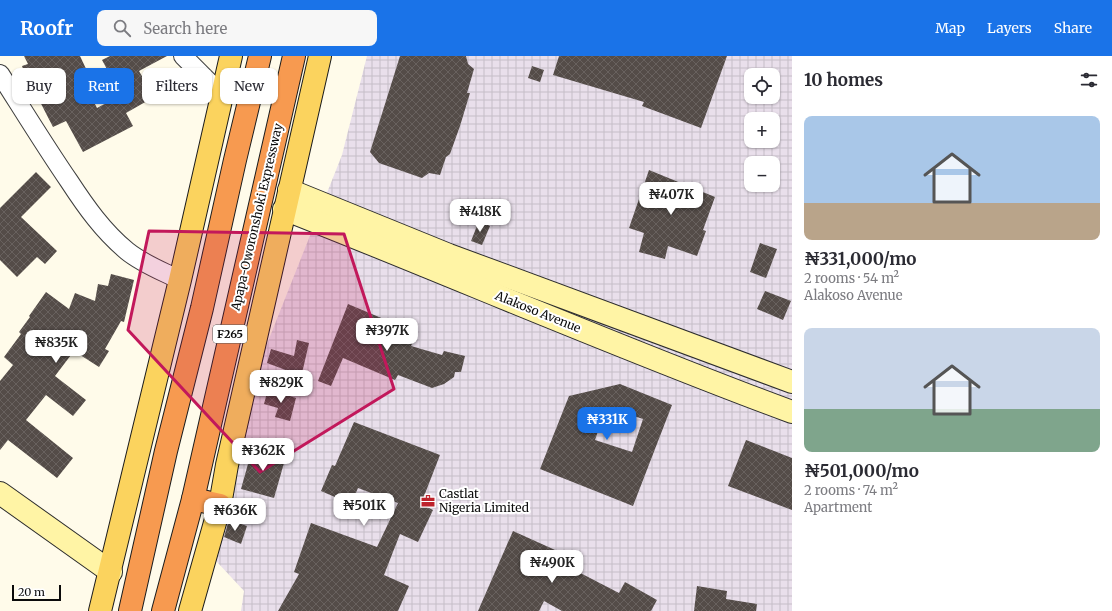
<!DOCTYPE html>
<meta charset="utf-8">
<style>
body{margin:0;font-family:Merriweather,serif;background:#f7f7f7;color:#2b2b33;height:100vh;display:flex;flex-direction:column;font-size:15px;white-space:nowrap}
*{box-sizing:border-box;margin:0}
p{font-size:13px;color:#7c7c81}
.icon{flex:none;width:22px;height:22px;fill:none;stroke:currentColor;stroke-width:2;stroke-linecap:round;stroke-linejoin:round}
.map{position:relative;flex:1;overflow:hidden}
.drawer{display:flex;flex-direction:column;background:#fff;width:320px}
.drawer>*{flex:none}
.guide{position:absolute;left:12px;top:12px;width:380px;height:36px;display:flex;gap:8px}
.controls{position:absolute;left:744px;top:12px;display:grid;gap:8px}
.controls a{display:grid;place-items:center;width:36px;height:36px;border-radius:8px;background:#fff;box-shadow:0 1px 3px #0004;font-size:20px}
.scale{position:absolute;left:12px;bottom:10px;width:49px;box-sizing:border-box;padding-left:4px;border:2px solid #0b0b0b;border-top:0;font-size:11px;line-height:14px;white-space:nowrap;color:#0b0b0b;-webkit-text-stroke:3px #fff;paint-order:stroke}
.price{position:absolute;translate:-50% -34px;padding:0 9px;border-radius:8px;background:#fff;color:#222;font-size:13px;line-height:26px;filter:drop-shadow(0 1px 2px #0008)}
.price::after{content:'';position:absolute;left:50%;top:24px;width:12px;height:9px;margin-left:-6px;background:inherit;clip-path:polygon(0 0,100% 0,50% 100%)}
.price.on{background:#1a73e8;color:#fff}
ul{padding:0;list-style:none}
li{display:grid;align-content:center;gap:8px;height:212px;padding:0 12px}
li span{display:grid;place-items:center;height:124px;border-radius:8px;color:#555}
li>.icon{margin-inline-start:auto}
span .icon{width:72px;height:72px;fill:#fffc;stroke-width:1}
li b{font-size:17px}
h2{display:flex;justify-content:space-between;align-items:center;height:48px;padding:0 12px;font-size:17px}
.pill{padding:0 14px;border-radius:8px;background:#fff;box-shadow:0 1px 3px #0004;font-size:14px;line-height:36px}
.pill.on{background:#1a73e8;color:#fff}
header{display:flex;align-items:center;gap:24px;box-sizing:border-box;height:56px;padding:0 20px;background:#1a73e8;color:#fff}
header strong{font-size:19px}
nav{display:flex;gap:22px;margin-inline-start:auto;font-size:14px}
.search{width:280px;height:36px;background:#f7f7f7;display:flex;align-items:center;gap:10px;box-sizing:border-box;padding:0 14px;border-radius:8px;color:#7c7c81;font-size:15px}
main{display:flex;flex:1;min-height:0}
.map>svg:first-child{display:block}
.industrial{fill:url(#industrial-grid);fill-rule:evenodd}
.building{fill:url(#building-cross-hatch);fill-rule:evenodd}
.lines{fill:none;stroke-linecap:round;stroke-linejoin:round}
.street-casing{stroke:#3e3e3e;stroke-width:20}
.secondary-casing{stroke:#2d2d2d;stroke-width:24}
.primary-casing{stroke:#1c1c1c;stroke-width:24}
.highway-casing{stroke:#1c1c1c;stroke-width:24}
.street{stroke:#fff;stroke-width:18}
.secondary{stroke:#fff4a5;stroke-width:22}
.primary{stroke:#fbd35e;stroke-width:22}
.highway{stroke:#f79a50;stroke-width:22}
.marked{fill:#c2185b;fill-opacity:0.2;stroke:#c2185b;stroke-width:3;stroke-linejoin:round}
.labels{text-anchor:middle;stroke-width:4;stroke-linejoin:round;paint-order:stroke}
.shield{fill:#fff;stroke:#545454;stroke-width:1}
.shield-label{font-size:11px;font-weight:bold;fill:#0b0b0b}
.street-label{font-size:12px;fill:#0b0b0b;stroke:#fff}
.poi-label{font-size:12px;fill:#0b0b0b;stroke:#fff;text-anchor:start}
</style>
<header>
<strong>Roofr</strong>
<div class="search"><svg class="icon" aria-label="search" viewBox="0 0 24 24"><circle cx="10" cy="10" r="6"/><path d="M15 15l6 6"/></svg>Search here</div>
<nav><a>Map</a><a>Layers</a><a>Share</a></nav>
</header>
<main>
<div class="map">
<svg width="792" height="555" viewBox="0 0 792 555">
<defs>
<pattern id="industrial-grid" width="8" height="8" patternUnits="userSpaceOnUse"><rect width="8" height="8" fill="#e9dfeb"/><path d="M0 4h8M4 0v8" fill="none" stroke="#c6bec8"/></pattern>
<pattern id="building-cross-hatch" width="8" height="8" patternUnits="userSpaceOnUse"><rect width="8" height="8" fill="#544c48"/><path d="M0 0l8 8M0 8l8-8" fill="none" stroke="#68615e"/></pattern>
</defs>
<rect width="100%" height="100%" fill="#fffbea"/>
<path class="industrial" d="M367 0H792V555H241L244 535 206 494 265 293 342 99ZM751 19H773V41H751ZM751 63H773V85H751ZM751 107H773V129H751Z"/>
<g class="building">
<path d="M24 0H80L88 17 81 21 97 52 121 39 102 4 110 0H167L139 15 154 41 126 57 133 70 83 96 66 65 53 71 36 38 33 39 22 10 28 8Z"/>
<path d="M400 0H466L468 8 474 13 467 37H470L460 70 450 98 446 101 440 119 429 117 422 122 379 107 370 96Z"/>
<path d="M559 0H727L701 72 642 50 644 46 553 19Z"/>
<path d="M532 10 544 14 540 26 528 22Z"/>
<path d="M649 114 715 141 703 174 706 175 697 200 668 190 665 203 639 196 644 177 629 172Z"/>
<path d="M36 116 51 131 21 161 57 195 45 208 37 201 17 221 0 204V152Z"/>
<path d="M479 165 490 170 482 189 471 185Z"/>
<path d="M760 187 777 193 766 222 750 216Z"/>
<path d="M111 218 134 224 124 266 121 265 105 293 109 295 99 311 74 295 55 320 86 344 73 360 46 339 26 364 73 402 57 422 8 384 0 394V325L13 309 4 301 21 278 19 276 30 261 29 260 46 236 69 253 75 237 95 245 98 228 108 230Z"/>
<path d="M765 235 791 245 783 264 757 253Z"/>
<path d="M348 248 417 277 411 290 442 299 444 295 465 300 461 316H455L454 321 444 328 432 332 398 319 395 324 343 302 331 330 318 325Z"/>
<path d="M297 284 309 287 300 326 290 324 291 316 267 307 271 293 294 300Z"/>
<path d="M620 328 672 349 633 450 540 413 569 340ZM606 351 643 363 632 396 595 384Z"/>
<path d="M268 333 296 342 290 365 275 361 278 352 264 348Z"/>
<path d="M354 366 440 399 421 448 433 454 418 486 400 478 384 519 409 530 398 555H278L299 518 294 516 311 467 377 491 398 447 358 432 351 448 321 435 332 409 335 410Z"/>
<path d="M746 384 792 402V454L728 430Z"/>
<path d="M253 390 286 400 274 442 241 433Z"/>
<path d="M229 464 247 470 241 488 224 481Z"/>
<path d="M513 475 564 498 561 507 619 537 625 526 657 544 651 555H562L544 545 539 555H478Z"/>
<path d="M697 530 727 535 726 543 757 548 756 555H694Z"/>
</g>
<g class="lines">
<g class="street-casing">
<g id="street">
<path d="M183 0 222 39"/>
<path d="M0 18C23 54 45 90 69 125 86 151 103 175 127 195 143 208 162 215 180 224"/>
</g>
</g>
<g class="secondary-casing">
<g id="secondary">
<path d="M289 134 449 199 792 326"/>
<path d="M284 153C454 220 621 293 792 356"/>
<path d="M0 437 111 516"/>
</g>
</g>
<g class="primary-casing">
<g id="primary">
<path d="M100 555 180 224 231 0"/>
<path d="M190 555 220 449 227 409 320 0"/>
</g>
</g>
<g class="highway-casing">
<g id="highway">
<path d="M193 443 220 449"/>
<path d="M130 555 166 395 202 252 235 104 260 0"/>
<path d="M163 555 193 443 294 0"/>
</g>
</g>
<use href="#street" class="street"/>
<use href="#secondary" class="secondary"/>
<use href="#primary" class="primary"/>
<use href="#highway" class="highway"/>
</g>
<path class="marked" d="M149 175 344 178 394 333 260 416 128 274Z"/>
<defs>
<g id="office-bare" transform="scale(1.08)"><path d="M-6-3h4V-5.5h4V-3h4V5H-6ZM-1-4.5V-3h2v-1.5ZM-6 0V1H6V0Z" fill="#bd222b" stroke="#fff" stroke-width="2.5" paint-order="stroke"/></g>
</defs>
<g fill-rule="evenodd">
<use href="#office-bare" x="428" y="445"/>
</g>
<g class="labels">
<rect class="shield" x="213" y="269" width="34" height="18" rx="3"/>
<g class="shield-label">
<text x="230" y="282">F265</text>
</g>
<g class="street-label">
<text transform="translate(257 161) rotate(-77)" y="4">Apapa-Oworonshoki Expressway</text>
<text transform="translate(538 256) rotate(22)" y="4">Alakoso Avenue</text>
</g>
<g class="poi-label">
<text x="439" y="442">Castlat<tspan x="439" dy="14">Nigeria Limited</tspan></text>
</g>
</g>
</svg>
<div class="controls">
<a><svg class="icon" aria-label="locate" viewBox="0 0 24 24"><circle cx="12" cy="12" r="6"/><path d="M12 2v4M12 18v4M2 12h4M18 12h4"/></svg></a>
<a>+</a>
<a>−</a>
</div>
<div class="scale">20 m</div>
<b class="price" style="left:671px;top:160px">₦407K</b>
<b class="price" style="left:480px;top:177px">₦418K</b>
<b class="price" style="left:387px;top:296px">₦397K</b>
<b class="price" style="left:56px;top:308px">₦835K</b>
<b class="price" style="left:281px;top:348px">₦829K</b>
<b class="price on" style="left:607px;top:385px">₦331K</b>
<b class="price" style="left:263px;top:416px">₦362K</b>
<b class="price" style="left:364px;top:471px">₦501K</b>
<b class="price" style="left:235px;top:476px">₦636K</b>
<b class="price" style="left:552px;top:528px">₦490K</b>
<div class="guide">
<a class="pill">Buy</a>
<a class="pill on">Rent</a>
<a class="pill">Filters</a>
<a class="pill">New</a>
</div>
</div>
<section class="drawer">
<h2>10 homes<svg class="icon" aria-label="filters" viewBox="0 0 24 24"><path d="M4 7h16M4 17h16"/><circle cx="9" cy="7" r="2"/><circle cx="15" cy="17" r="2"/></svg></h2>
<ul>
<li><span style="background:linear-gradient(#a9c7e8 70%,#b9a48a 0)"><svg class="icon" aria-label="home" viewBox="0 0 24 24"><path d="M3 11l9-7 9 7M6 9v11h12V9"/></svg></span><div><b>₦331,000/mo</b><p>2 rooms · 54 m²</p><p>Alakoso Avenue</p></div></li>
<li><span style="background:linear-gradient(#c9d6e8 65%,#7fa58c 0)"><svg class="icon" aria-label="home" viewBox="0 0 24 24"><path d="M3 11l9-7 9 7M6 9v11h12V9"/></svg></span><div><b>₦501,000/mo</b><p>2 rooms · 74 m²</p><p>Apartment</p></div></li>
</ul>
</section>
</main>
